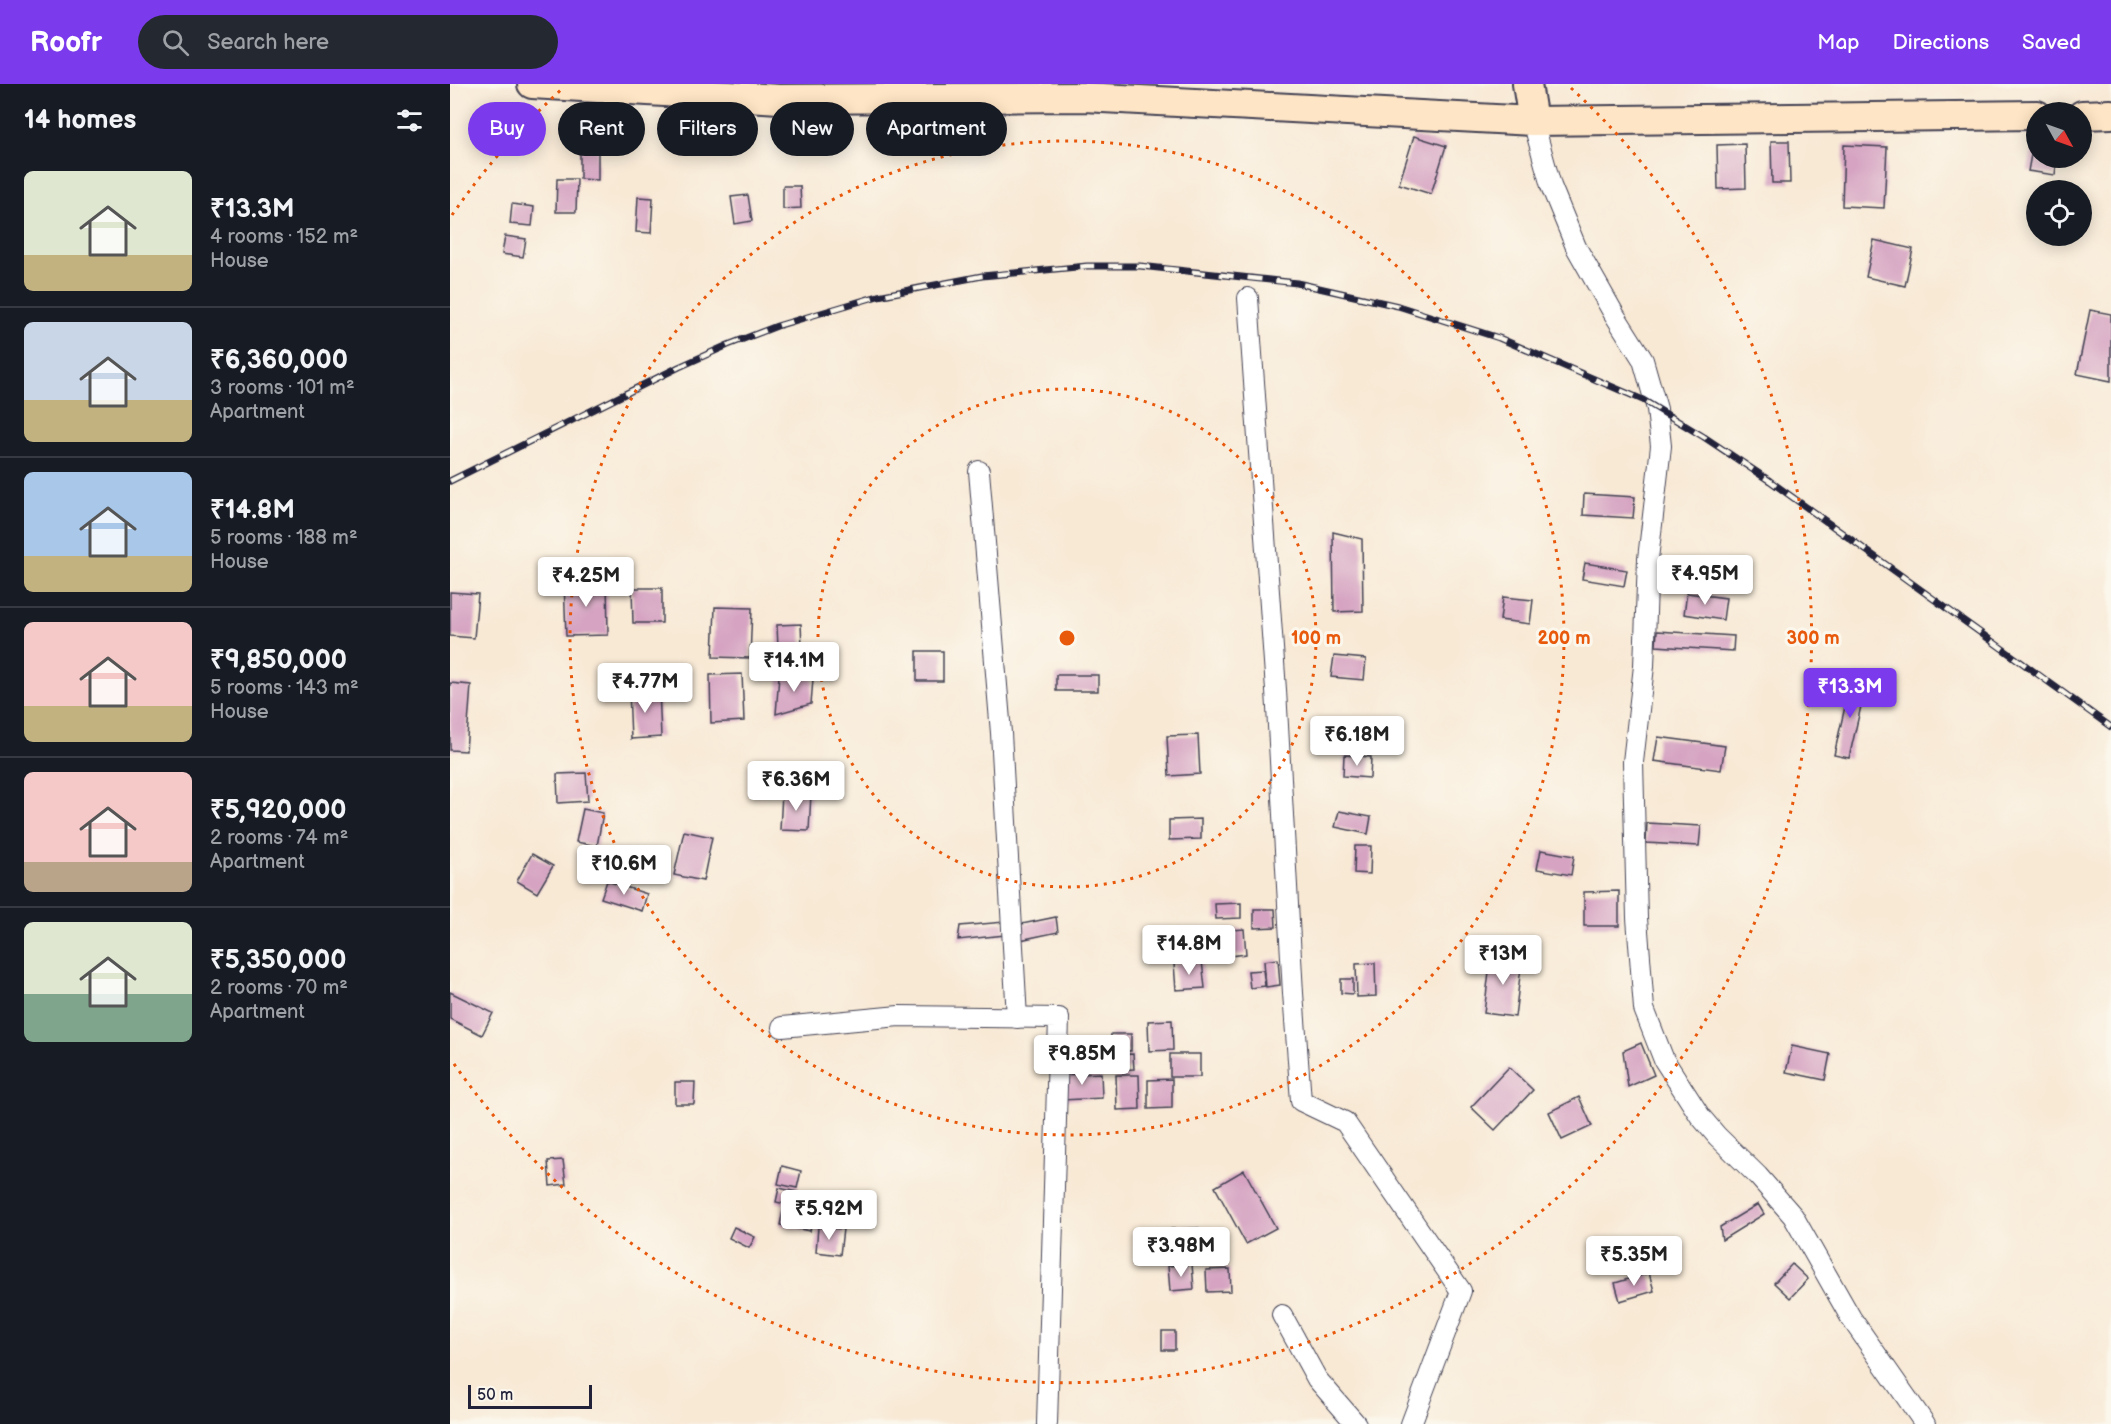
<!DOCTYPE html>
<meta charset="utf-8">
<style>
body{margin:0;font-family:"Balsamiq Sans",sans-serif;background:#242831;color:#f1f3f6;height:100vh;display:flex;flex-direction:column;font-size:22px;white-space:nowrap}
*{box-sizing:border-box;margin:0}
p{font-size:20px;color:#9ea1a6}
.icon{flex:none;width:33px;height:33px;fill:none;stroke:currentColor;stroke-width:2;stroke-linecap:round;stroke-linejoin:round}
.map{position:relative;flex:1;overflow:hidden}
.panel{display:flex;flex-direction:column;background:#171b24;width:450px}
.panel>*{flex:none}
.hud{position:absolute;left:18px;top:18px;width:570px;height:54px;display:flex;gap:12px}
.needle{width:39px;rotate:130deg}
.tools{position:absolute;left:1576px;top:18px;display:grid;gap:12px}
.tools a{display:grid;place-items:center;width:66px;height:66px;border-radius:50%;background:#171b24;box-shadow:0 3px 15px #0003;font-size:30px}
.scale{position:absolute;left:18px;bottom:15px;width:124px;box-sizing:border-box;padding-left:6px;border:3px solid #22223b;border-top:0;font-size:16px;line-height:21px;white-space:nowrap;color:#22223b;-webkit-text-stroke:4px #fbf7ec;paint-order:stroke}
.price{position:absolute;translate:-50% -51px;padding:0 14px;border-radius:6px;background:#fff;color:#222;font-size:20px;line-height:39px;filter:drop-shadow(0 2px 3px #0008)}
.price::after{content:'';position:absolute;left:50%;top:36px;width:18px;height:14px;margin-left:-9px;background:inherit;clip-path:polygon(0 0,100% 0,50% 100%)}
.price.selected{background:#7c3aed;color:#fff}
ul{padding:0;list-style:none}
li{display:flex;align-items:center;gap:18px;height:150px;padding:0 24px}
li+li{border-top:2px solid #363941}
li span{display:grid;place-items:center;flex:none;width:168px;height:120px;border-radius:9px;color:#555}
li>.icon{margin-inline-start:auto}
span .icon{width:72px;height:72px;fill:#fffc;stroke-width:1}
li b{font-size:26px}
h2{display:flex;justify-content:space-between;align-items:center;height:72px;padding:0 24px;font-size:26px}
.tag{padding:0 21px;border-radius:27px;background:#171b24;box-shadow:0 3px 15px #0003;font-size:21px;line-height:54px}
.tag.selected{background:#7c3aed;color:#fff}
header{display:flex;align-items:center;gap:36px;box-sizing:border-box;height:84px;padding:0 30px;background:#7c3aed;color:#fff}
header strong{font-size:28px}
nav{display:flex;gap:33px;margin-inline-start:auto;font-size:21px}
.search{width:420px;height:54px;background:#242831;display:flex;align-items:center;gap:15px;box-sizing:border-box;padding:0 21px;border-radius:33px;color:#9ea1a6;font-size:22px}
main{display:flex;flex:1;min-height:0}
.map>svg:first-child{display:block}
.building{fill:#d6a4c2}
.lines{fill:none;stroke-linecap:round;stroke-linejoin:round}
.street-casing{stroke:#424052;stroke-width:22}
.secondary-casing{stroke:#424052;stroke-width:32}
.street{stroke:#fff;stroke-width:20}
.secondary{stroke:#fee5c5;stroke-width:28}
.rail-casing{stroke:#22223b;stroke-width:7}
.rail{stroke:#fbf7ec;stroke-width:4.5;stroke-dasharray:14;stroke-linecap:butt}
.ring{fill:none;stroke:#e8590c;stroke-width:3;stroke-dasharray:3 6}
.centre{fill:#e8590c;stroke:#fbf7ec;stroke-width:3}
.ring-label{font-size:18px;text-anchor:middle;font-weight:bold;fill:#e8590c;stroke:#fbf7ec;stroke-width:6;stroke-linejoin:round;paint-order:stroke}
</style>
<header>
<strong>Roofr</strong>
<div class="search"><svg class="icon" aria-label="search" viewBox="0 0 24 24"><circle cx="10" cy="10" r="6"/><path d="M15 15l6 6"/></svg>Search here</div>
<nav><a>Map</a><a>Directions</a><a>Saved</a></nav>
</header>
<main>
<section class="panel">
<h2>14 homes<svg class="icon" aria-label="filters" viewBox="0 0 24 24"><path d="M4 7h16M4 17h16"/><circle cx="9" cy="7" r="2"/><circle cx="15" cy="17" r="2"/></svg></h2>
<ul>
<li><span style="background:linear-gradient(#dfe7d0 70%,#c2b280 0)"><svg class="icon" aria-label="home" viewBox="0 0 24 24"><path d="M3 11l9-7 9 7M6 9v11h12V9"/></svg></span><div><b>₹13.3M</b><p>4 rooms · 152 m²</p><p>House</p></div></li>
<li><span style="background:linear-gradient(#c9d6e8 65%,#c2b280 0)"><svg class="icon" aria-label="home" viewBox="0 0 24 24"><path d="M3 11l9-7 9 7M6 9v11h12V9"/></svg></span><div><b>₹6,360,000</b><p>3 rooms · 101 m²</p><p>Apartment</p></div></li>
<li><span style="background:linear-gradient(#a9c7e8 70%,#c2b280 0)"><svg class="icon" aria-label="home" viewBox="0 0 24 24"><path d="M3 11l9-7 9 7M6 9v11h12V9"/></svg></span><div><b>₹14.8M</b><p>5 rooms · 188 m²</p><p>House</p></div></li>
<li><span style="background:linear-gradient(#f6c9c9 70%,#c2b280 0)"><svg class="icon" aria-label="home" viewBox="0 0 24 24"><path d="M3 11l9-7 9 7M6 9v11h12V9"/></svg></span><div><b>₹9,850,000</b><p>5 rooms · 143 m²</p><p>House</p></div></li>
<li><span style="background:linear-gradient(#f6c9c9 75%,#b9a48a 0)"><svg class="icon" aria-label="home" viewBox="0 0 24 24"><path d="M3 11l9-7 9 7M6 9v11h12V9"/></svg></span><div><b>₹5,920,000</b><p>2 rooms · 74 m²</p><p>Apartment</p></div></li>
<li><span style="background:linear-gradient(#dfe7d0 60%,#7fa58c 0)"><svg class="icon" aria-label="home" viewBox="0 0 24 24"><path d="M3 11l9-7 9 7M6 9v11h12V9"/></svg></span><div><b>₹5,350,000</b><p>2 rooms · 70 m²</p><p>Apartment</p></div></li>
</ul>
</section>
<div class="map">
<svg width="1661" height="1340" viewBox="0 0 1661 1340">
<rect width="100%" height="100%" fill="#fbf7ec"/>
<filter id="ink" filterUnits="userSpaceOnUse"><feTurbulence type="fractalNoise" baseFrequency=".0167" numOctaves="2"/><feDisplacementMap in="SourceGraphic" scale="12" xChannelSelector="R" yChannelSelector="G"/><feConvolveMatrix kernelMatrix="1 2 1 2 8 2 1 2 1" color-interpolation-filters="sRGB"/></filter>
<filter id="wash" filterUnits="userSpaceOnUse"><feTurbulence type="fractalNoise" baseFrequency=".008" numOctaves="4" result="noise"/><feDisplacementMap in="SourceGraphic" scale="24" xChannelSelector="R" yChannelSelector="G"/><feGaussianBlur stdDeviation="1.35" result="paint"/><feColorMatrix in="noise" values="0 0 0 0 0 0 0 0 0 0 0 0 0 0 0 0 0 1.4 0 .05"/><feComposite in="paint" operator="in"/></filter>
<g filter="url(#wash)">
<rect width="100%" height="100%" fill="#f8e9d5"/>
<g id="blocks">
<g class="building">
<path d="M130 47H148V96L130 95Z"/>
<path d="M964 52 996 62 981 110 949 100Z"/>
<path d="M1321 57H1339L1340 99H1322Z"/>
<path d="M1295 60 1296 104 1268 105 1267 61Z"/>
<path d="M1583 60 1587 61V74H1607L1605 91 1578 87Z"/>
<path d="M1394 61 1437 63 1434 124 1392 122Z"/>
<path d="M107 95H127L126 128H106Z"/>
<path d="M333 102H350L351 124 333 125Z"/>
<path d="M298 111 302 137 285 140 281 113Z"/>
<path d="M188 113 203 114 201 149 186 148Z"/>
<path d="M62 120 84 123 82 142 60 140Z"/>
<path d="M55 152 76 155 73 173 52 170Z"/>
<path d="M1424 156 1463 165 1455 202 1416 193Z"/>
<path d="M1640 226 1661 230V297L1627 290Z"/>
<path d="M1134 410 1185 413 1183 434 1133 431Z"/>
<path d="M883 448 912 455 913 527 884 528Z"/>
<path d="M1135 479 1177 486 1174 502 1132 495Z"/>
<path d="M157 496 158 551 116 552 114 497Z"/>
<path d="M182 504H212V539H183Z"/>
<path d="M0 508 28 510 24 554 0 552Z"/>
<path d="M1237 509 1276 514 1273 536 1234 530Z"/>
<path d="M1053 513 1083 516 1080 540 1050 536Z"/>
<path d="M265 523 302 524 300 574 263 573Z"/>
<path d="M351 540 352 563 328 564 327 541Z"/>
<path d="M1207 547 1284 552 1283 567 1206 562Z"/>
<rect x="467" y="567" width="26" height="30"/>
<path d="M884 572 916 575 914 596 881 593Z"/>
<path d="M292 590 294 637 261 639 260 591Z"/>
<rect x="606" y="591" width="42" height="16"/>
<path d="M329 592 363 595 361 620 326 630Z"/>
<path d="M1402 592 1415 605 1399 674 1384 671Z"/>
<path d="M0 599 21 601 16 667 0 666Z"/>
<path d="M209 604 211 653 181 655 179 606Z"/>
<path d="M748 651 750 690 719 692 717 652Z"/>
<path d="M1208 653 1275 662 1271 686 1204 677Z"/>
<path d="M894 671 921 673 920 694 893 692Z"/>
<path d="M136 689 138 717 108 719 107 690Z"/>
<path d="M332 709 361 710 359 747 330 746Z"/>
<path d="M133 725 153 729 147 762 126 758Z"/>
<path d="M889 727 921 733 918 750 885 743Z"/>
<path d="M751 735V755L719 756V736Z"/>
<path d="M1197 739 1251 742 1249 762 1196 759Z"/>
<path d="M234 747 262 753 253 797 224 791Z"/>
<path d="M905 762H921L920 790 904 789Z"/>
<path d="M1091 766 1124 772 1121 791 1087 785Z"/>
<path d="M82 770 103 782 87 809 67 797Z"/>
<path d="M157 797 197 810 192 827 151 814Z"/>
<path d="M1169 807V842H1134V808Z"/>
<path d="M791 819V834L766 835 765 820Z"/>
<path d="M804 825H825L826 843 804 844Z"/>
<path d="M606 833 608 848 570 856 567 841Z"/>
<path d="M554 838 555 851 508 856 510 842Z"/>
<path d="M794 845 796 870 772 873 770 847Z"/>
<path d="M1041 871 1072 875 1065 933 1034 929Z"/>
<path d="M828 875 830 901 816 903 814 877Z"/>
<path d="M752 877 755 904 726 906 724 880Z"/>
<path d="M925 879 926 912 907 913 906 880Z"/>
<path d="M813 886 815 902 800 904 798 887Z"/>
<path d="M891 895H903V910L891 909Z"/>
<path d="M0 908 43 929 32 951 0 935Z"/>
<path d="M722 936 723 966 699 967 698 937Z"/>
<path d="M661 950H681V967L660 966Z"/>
<path d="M1191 959 1204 991 1178 1003 1173 967Z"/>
<path d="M1342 962 1380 970 1375 996 1336 988Z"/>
<path d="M683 970 684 985 662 986V971Z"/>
<rect x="720" y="970" width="30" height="23"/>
<path d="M1059 983 1083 1006 1045 1046 1021 1023Z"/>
<path d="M651 989 652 1014 612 1016 611 991Z"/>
<path d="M666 991H689L690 1025 667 1026Z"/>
<path d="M722 995V1024L698 1025V996Z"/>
<path d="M225 998H245L244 1020H225Z"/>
<path d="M1129 1013 1142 1042 1112 1056 1099 1028Z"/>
<path d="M113 1076 116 1100 100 1102 98 1077Z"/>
<path d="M332 1082 351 1087 347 1104 328 1100Z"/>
<path d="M794 1086 826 1144 796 1160 765 1103Z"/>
<path d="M329 1104 352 1109 349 1123 326 1118Z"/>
<path d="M1308 1120 1314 1130 1272 1156 1270 1143Z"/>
<path d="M334 1123 364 1129 360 1147 330 1141Z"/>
<path d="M284 1143 305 1153 299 1164 279 1154Z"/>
<path d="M368 1143 393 1145 390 1171 366 1168Z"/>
<path d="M749 1144V1163L721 1164V1145Z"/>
<path d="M742 1180 744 1205 720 1207 718 1182Z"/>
<path d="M1342 1180 1358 1195 1340 1214 1324 1199Z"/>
<path d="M780 1185 781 1207 757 1208 756 1186Z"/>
<path d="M1199 1189 1204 1207 1170 1217 1165 1199Z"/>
<rect x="712" y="1247" width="13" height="19"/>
</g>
</g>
</g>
<g filter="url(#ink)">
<use href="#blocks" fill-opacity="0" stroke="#424052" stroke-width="1.5"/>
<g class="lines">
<g class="street-casing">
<g id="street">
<path d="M1083 37 1101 102 1126 163 1164 230 1193 276 1207 325 1211 362 1198 475 1194 582 1183 678 1187 834 1194 925 1214 976 1250 1032 1267 1052 1308 1092 1343 1132 1401 1234 1475 1340"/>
<path d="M798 214 826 606 843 909 851 1017 895 1038 1011 1207 961 1340"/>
<path d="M529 387 551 649 567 934"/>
<path d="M332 943 449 932 609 934 597 1340"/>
<path d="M832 1231 867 1295 906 1340"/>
</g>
</g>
<g class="secondary-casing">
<g id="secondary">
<path d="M82 0 329 15 634 13 1083 37 1587 31"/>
<path d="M1077 0 1083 37"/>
<path d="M1632 31 1661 30"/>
</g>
</g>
<use href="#street" class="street"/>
<use href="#secondary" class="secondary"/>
<g class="rail-casing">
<path id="rail" d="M0 397 229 283 278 261 327 242 428 212 532 192 637 182H690L847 199 948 222 1049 254 1193 316 1254 353 1320 397 1661 643"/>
</g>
<use href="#rail" class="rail"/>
</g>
</g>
<g class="ring">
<circle cx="617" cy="554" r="249"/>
<circle cx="617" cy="554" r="497"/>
<path d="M2 131A746 746 0 0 1 113 4M1121 4A746 746 0 1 1 2 977"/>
</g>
<circle cx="617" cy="554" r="9" class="centre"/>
<g class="ring-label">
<text x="866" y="560">100 m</text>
<text x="1114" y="560">200 m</text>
<text x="1363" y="560">300 m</text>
</g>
</svg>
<div class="tools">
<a><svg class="needle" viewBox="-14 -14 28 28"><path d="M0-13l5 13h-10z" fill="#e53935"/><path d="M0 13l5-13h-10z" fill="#9ea1a6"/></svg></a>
<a><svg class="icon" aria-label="locate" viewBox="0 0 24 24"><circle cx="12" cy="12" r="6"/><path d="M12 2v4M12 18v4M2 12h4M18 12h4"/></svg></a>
</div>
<div class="scale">50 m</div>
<b class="price" style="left:1255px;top:522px">₹4.95M</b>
<b class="price" style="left:136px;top:524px">₹4.25M</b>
<b class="price" style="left:344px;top:609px">₹14.1M</b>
<b class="price" style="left:195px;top:630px">₹4.77M</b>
<b class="price selected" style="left:1400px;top:635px">₹13.3M</b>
<b class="price" style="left:907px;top:683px">₹6.18M</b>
<b class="price" style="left:346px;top:728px">₹6.36M</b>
<b class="price" style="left:174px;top:812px">₹10.6M</b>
<b class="price" style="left:739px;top:892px">₹14.8M</b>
<b class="price" style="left:1053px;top:902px">₹13M</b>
<b class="price" style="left:632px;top:1002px">₹9.85M</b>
<b class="price" style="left:379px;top:1157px">₹5.92M</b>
<b class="price" style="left:731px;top:1194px">₹3.98M</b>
<b class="price" style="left:1184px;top:1203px">₹5.35M</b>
<div class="hud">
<a class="tag selected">Buy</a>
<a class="tag">Rent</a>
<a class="tag">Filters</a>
<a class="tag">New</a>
<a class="tag">Apartment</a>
</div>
</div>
</main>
